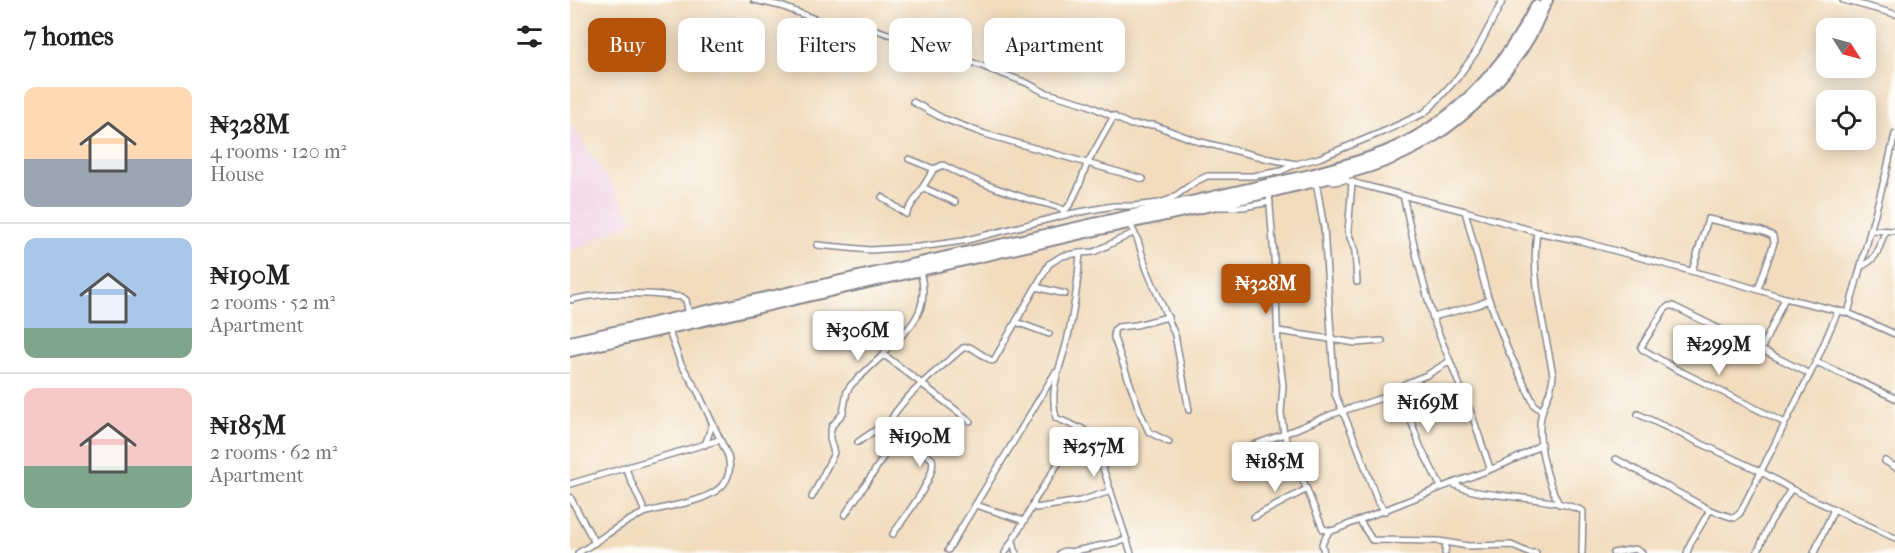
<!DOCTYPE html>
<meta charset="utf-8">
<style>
body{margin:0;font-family:"IM FELL French Canon",serif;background:#f2f2f2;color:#222;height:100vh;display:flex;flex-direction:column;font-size:22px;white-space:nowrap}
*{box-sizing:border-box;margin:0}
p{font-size:20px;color:#767676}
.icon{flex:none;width:33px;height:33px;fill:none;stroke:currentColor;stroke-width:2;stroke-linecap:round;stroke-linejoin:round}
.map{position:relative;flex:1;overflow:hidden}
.details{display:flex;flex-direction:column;background:#fff;width:570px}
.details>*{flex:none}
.guide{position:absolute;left:18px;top:18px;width:570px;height:54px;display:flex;gap:12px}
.needle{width:39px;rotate:126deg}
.fabs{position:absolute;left:1246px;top:18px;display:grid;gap:12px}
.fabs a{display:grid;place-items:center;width:60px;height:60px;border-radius:12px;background:#fff;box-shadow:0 3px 15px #0003;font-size:30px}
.price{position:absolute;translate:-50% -51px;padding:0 14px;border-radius:6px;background:#fff;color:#222;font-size:20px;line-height:39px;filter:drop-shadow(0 2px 3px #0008)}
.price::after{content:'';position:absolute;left:50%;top:36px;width:18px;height:14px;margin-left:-9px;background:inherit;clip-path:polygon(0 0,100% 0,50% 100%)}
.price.selected{background:#b45309;color:#fff}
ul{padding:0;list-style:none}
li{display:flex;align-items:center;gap:18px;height:150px;padding:0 24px}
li+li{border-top:2px solid #e0e0e0}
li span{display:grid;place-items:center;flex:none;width:168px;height:120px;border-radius:12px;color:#555}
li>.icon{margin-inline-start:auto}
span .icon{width:72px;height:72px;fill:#fffc;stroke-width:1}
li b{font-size:26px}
h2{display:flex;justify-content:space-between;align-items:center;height:72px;padding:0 24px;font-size:26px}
.tag{padding:0 21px;border-radius:12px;background:#fff;box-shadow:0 3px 15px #0003;font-size:21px;line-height:54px}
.tag.selected{background:#b45309;color:#fff}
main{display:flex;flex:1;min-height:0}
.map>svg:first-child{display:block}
.built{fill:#f0d0e4}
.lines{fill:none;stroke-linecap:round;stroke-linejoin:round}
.street-casing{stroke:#86868e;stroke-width:8}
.highway-casing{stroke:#86868e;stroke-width:14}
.street{stroke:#fff;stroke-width:5}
.highway{stroke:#fff;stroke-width:10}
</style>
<main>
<section class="details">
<h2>7 homes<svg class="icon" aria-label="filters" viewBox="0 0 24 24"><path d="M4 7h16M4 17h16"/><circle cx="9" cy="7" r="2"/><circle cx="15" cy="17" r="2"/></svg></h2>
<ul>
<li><span style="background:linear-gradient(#ffd9b3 60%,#9aa5b1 0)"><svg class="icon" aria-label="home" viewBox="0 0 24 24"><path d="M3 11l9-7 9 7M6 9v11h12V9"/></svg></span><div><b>₦328M</b><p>4 rooms · 120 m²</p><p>House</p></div></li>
<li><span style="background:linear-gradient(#a9c7e8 75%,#7fa58c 0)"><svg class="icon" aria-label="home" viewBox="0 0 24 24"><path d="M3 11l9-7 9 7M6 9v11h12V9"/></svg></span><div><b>₦190M</b><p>2 rooms · 52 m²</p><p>Apartment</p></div></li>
<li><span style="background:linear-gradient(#f6c9c9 65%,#7fa58c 0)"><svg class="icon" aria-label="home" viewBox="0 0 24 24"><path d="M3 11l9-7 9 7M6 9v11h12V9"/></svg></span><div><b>₦185M</b><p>2 rooms · 62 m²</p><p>Apartment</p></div></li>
</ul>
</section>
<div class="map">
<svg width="1325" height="553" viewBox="0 0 1325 553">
<rect width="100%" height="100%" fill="#fdfcf7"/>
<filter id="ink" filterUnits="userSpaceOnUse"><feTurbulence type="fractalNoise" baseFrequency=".0167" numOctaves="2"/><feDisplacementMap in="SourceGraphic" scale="12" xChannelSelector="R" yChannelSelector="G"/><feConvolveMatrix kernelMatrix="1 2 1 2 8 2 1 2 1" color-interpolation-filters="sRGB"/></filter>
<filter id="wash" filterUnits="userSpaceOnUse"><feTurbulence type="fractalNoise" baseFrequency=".008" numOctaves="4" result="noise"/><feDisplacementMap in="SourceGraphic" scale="24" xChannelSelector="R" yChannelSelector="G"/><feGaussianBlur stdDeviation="1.35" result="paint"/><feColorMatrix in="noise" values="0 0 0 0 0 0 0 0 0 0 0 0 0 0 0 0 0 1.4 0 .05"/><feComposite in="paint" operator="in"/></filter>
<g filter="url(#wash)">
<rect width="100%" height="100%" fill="#f2dcbd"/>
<path class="built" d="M0 122 65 221 0 252Z"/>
</g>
<g filter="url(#ink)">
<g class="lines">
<g class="street-casing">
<g id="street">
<path d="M184 0 211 6 250 21 290 24 318 34 339 37 350 43 366 58 380 57 390 58 457 83 474 92 516 104 561 125H584L627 141 695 158 726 164"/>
<path d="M1273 0 1325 14"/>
<path d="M343 102 372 118 415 134 573 179"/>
<path d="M339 159 364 169"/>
<path d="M746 181 754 228 765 394 787 445 807 500 815 511"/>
<path d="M764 182 775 180 792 185 895 211 967 232 1011 241 1035 248 1169 284 1215 298 1278 313 1325 334"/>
<path d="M782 183 778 232 785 251 787 282"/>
<path d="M354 188 385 202"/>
<path d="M699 193 705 270 708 346 713 385 711 413 714 434 753 529 762 531C798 517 834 502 870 488 903 475 941 465 971 444"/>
<path d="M833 195 847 258 864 322 903 418 920 468"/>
<path d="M312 197 336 214 364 169 373 165C400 180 429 189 458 199 470 203 482 204 494 210"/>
<path d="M648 207H673L700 202"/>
<path d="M895 211 917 294 937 348 962 400 964 405 972 411"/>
<path d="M493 213 501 203 509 186 517 164 544 116"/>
<path d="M560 223 568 241 577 270 605 335 619 410"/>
<path d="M1300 230 1325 231"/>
<path d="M967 232C960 279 975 329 983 375 982 393 976 397 972 412 965 437 977 481 989 504"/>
<path d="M247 245 300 250 349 247 393 241 499 214 543 206H564L589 203 601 199 625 182 637 176H683L711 171 726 164 749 158 815 131 854 113 861 107 888 77 906 52 933 0"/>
<path d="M1292 266C1309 258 1308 249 1315 232"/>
<path d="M1122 271 1138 219 1192 231 1203 236 1204 243 1188 289"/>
<path d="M466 287 495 294"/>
<path d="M0 300C37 291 74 293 112 297L116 300 119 315"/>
<path d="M1268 311 1246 362 1325 398"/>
<path d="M1278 313 1316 173 1325 134"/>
<path d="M598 317 566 325 548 327 544 330V338L570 412 579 432 599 442"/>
<path d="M863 317 908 305 919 300"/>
<path d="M446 322 479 334"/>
<path d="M708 331 786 343 812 341"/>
<path d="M1191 350 1215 298"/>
<path d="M314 356C315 347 322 344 329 338 350 319 358 300 350 271"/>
<path d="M829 387 850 446 871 487"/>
<path d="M1068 414 1190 471 1221 489 1325 538"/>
<path d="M1215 423 1104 368 1072 349 1071 347 1095 309 1099 306H1103L1240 374"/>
<path d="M511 428 464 501 463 505 466 508 510 501 541 491"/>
<path d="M288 442 307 429 320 428 362 459C368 476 333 519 323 534"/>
<path d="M135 445 142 425"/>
<path d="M675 448 714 434 760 415 812 398 837 383 857 375 880 361"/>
<path d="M1046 459 1140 510 1164 518 1170 513 1246 362"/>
<path d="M1315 461 1325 467"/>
<path d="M55 467 75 512"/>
<path d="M0 484 149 440"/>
<path d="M883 484C899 492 919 494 937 496 962 499 988 501 1011 510L1013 511 1012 553"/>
<path d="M0 497 25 543"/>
<path d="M242 497 264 453 260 439V434L262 426 273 413 277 391 281 385 312 356 317 357 400 421"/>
<path d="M406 505 454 521 463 505"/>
<path d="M275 515C288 494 308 469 318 448 322 439 317 428 321 420 331 398 374 365 393 348L400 347 422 361 424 360 479 264 492 256 510 253"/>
<path d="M684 517 737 489"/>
<path d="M790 521 802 540 869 541 898 546 941 545 959 553H966"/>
<path d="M443 541 446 553"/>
<path d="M378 550 485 373"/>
<path d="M505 551 557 540"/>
<path d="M8 553C30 540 49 524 72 514 98 503 171 504 158 456L127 390 111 364 98 329"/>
<path d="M435 553 454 521"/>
<path d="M490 553 494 551 506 552"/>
<path d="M561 553 527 450 514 430 486 418C479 386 490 370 497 341 504 312 508 283 510 253L524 252 563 233"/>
<path d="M754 553 752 544 759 531"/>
<path d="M875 553 876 543"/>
<path d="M1043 553 1065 549 1072 553"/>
<path d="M1117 553 1121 542 1140 510"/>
<path d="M1187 553 1200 523 1221 489"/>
<path d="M1244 553 1264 509"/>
</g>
</g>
<g class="highway-casing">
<g id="highway">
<path d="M0 342 741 175C767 167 795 161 820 150 885 122 935 68 966 6"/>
<path d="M0 351C177 310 353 269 530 229 595 215 660 202 724 186 771 175 820 165 861 138 900 113 938 75 961 34 967 23 971 11 977 0"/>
</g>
</g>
<use href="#street" class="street"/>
<use href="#highway" class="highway"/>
</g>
</g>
</svg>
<div class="fabs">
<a><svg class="needle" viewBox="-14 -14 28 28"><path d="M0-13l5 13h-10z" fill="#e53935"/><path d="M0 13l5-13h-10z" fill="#767676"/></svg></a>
<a><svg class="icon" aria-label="locate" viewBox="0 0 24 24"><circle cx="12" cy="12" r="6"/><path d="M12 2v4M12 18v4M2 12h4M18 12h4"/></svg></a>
</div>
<b class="price selected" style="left:696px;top:315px">₦328M</b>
<b class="price" style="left:288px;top:362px">₦306M</b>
<b class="price" style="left:1149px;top:376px">₦299M</b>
<b class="price" style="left:858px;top:434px">₦169M</b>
<b class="price" style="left:350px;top:468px">₦190M</b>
<b class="price" style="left:524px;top:478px">₦257M</b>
<b class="price" style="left:705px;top:493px">₦185M</b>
<div class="guide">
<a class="tag selected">Buy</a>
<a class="tag">Rent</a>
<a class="tag">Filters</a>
<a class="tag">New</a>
<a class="tag">Apartment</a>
</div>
</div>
</main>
